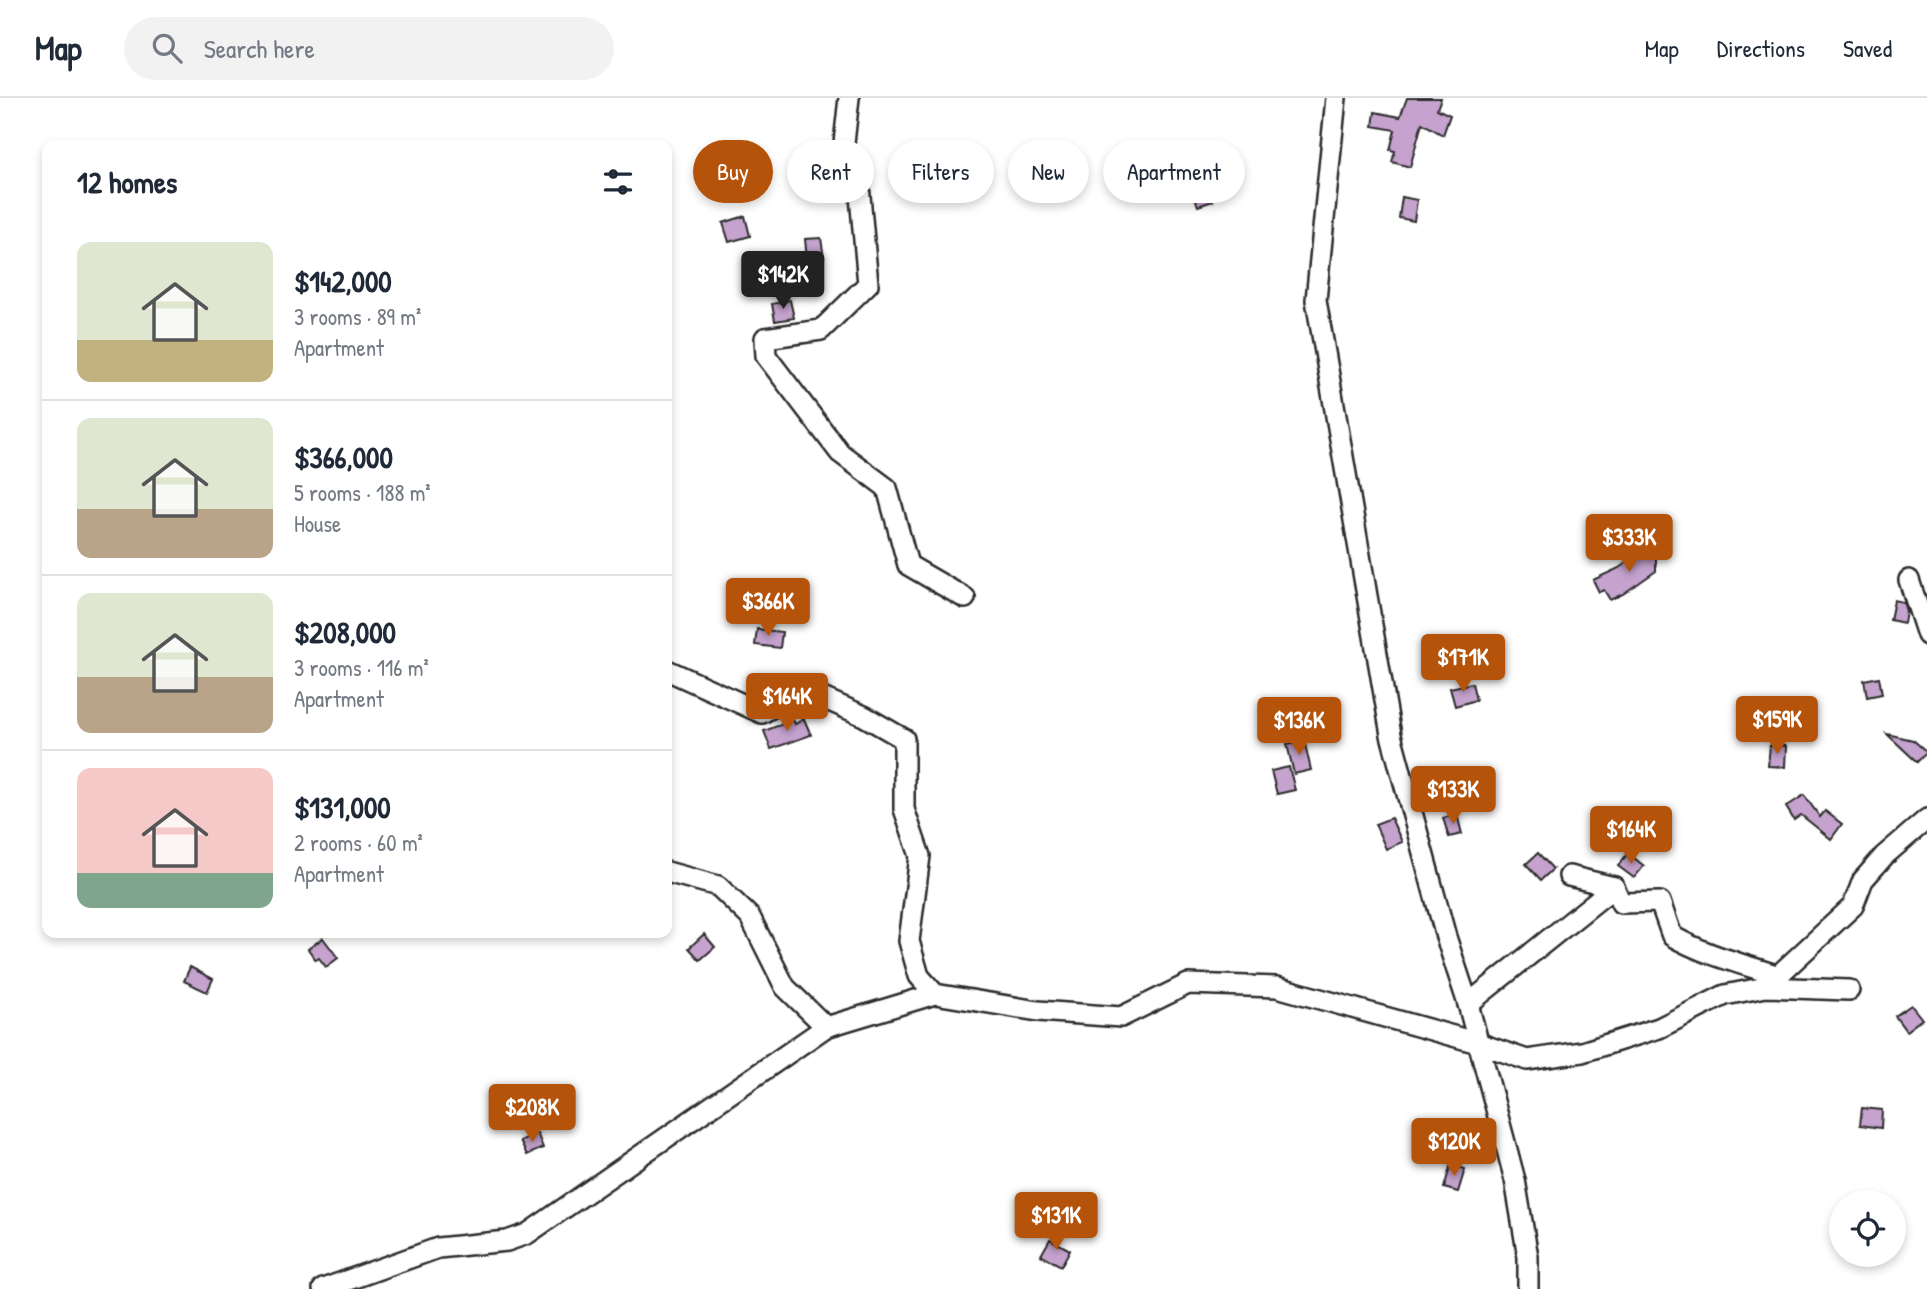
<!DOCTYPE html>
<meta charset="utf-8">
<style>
body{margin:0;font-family:"Patrick Hand",sans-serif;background:#f2f2f3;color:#1f2937;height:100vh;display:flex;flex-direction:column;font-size:26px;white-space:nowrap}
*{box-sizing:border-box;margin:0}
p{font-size:23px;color:#747a83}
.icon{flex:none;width:38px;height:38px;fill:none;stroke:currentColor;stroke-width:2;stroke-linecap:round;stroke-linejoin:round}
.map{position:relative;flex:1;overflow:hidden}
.sheet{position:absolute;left:42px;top:42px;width:630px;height:798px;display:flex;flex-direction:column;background:#fff;border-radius:14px;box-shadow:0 4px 10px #0003}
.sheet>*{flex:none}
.top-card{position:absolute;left:693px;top:42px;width:665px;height:63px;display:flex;gap:14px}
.controls{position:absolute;left:1829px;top:1092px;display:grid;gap:14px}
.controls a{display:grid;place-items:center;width:77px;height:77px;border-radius:50%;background:#fff;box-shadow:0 4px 10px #0003;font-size:35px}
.price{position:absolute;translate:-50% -60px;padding:0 16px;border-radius:7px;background:#b45309;color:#fff;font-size:23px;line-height:46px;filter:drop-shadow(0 2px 4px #0008)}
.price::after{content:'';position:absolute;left:50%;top:42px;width:21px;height:16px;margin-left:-10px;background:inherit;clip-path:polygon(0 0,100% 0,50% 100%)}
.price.active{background:#222;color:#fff}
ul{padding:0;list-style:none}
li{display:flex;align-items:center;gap:21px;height:175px;padding:0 35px}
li+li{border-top:2px solid #e0e1e3}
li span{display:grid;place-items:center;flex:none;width:196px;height:140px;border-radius:14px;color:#555}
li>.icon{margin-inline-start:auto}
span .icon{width:84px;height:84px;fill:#fffc;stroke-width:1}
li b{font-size:30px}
h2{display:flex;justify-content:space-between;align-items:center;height:84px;padding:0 35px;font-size:30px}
.tag{padding:0 24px;border-radius:32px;background:#fff;box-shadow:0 4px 10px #0003;font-size:24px;line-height:63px}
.tag.active{background:#b45309;color:#fff}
header{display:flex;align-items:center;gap:42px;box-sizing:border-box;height:98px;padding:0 35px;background:#fff;border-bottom:2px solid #e0e1e3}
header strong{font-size:33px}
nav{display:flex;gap:38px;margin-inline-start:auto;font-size:24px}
.search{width:490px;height:63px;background:#f2f2f3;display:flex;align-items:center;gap:18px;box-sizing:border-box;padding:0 24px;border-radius:38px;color:#747a83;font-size:26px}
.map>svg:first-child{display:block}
.building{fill:#c5a3ce;stroke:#2b2b2b;stroke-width:2}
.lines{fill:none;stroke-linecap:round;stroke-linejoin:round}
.minor-casing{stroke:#2b2b2b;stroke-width:24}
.minor{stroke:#fff;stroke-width:19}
</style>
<header>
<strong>Map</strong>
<div class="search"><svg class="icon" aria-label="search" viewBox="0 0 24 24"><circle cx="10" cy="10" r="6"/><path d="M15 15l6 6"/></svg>Search here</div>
<nav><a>Map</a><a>Directions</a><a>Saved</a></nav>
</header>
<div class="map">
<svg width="1927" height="1191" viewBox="0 0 1927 1191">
<rect width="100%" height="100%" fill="#fff"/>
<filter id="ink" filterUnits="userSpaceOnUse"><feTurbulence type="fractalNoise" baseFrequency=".0143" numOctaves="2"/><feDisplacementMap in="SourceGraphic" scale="14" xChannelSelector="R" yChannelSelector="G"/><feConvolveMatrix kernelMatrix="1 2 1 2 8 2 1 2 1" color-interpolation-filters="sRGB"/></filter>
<g filter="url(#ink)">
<g class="building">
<path d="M1407 0H1441L1437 11 1450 17 1443 37 1422 25 1410 69 1392 64 1395 53 1390 52 1395 32 1373 28 1375 14 1400 19Z"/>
<path d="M1206 83 1213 103 1198 108 1191 88Z"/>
<path d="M1402 99 1417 102 1414 123 1399 120Z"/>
<path d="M745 118 750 138 729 144 723 125Z"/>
<path d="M821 140 824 160 807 162 805 141Z"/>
<path d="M790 202 794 220 775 223 772 206Z"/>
<path d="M1656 443V473L1623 496 1610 502 1604 492 1599 494 1593 482 1619 470Z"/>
<path d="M1894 502 1903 504 1906 513 1904 525 1890 522Z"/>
<path d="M757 531 782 534 780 550 755 547Z"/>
<path d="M1879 579 1882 596 1867 599 1864 582Z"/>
<path d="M1472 585 1476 602 1455 608 1450 590Z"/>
<path d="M804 621 811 637 771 651 764 633 793 622 795 626Z"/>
<path d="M1887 636 1913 642 1927 654 1917 664Z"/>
<path d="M1304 642 1311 672 1294 676 1287 646Z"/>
<path d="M1770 647 1786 648 1785 669 1768 668Z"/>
<path d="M1289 669 1295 692 1277 696 1271 673Z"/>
<path d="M1804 697 1820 719 1825 713 1842 726 1831 741 1801 717 1794 722 1786 709Z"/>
<path d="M1457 716 1462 736 1449 739 1443 720Z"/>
<path d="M1391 720 1402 744 1386 751 1375 726Z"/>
<path d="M1538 755 1553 771 1541 782 1526 766Z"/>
<path d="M1628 755 1644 768 1634 780 1618 768Z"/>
<path d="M704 836 715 849 700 862 689 850Z"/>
<path d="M323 840 338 860 326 869 319 860 316 862 308 851Z"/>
<path d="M190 869 213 881 207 894 184 883Z"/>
<path d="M1911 907 1922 921 1906 933 1895 918Z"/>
<path d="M1862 1010 1882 1012 1881 1030 1860 1027Z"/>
<path d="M537 1035 543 1050 527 1057 520 1043Z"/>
<path d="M1451 1066 1465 1071 1458 1094 1444 1090Z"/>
<path d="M1050 1141 1070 1152 1061 1168 1041 1157Z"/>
</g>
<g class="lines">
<g class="minor-casing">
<g id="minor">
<path d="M849 0 843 54 858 76 868 186 821 232 765 240 766 258 840 355 887 390 908 467 965 500"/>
<path d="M1336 0 1316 202 1391 637 1446 839 1468 906 1515 1082 1528 1159V1191"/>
<path d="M1909 482 1927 537"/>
<path d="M667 572 762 615 804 592 864 618 904 641V711L920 758 909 843 919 878 935 896"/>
<path d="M667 774 718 788 750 819 785 889 826 929"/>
<path d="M1569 778 1614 789 1621 805 1660 804 1672 838C1705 857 1743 866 1779 878"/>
<path d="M1770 885 1853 808 1863 782 1884 758 1927 721"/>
<path d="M1468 906 1614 789"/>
<path d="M323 1191 438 1150 507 1143 527 1136 826 929 935 896 1038 913 1121 919 1188 886 1277 889 1478 945 1527 962 1582 954 1659 930 1725 897 1766 889 1849 892"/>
</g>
</g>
<use href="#minor" class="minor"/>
</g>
</g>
</svg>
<div class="controls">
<a><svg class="icon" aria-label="locate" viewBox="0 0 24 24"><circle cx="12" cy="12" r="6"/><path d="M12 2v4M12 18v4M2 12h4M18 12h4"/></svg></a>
</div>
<b class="price active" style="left:783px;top:213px">$142K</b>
<b class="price" style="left:1629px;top:476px">$333K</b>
<b class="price" style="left:768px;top:540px">$366K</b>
<b class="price" style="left:1463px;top:596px">$171K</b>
<b class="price" style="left:787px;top:635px">$164K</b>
<b class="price" style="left:1777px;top:658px">$159K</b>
<b class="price" style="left:1299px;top:659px">$136K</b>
<b class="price" style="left:1453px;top:728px">$133K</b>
<b class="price" style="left:1631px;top:768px">$164K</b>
<b class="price" style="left:532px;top:1046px">$208K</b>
<b class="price" style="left:1454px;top:1080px">$120K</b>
<b class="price" style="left:1056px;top:1154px">$131K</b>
<div class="top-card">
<a class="tag active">Buy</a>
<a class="tag">Rent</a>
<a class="tag">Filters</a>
<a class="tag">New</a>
<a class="tag">Apartment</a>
</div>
<section class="sheet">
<h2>12 homes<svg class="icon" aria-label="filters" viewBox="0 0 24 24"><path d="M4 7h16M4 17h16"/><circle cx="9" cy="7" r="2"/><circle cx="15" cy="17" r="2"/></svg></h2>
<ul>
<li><span style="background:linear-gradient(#dfe7d0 70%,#c2b280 0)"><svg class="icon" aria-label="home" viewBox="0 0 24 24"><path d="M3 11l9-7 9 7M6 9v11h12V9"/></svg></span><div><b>$142,000</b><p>3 rooms · 89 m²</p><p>Apartment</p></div></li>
<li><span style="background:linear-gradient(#dfe7d0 65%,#b9a48a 0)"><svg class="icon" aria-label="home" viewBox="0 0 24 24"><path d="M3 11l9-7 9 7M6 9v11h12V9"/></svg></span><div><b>$366,000</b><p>5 rooms · 188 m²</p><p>House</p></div></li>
<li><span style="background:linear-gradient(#dfe7d0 60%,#b9a48a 0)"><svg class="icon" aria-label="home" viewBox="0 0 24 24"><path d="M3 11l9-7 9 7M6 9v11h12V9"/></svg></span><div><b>$208,000</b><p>3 rooms · 116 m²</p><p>Apartment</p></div></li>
<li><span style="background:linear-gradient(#f6c9c9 75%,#7fa58c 0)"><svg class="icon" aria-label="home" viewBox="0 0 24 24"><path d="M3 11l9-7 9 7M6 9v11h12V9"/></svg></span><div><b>$131,000</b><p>2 rooms · 60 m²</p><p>Apartment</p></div></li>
</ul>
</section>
</div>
